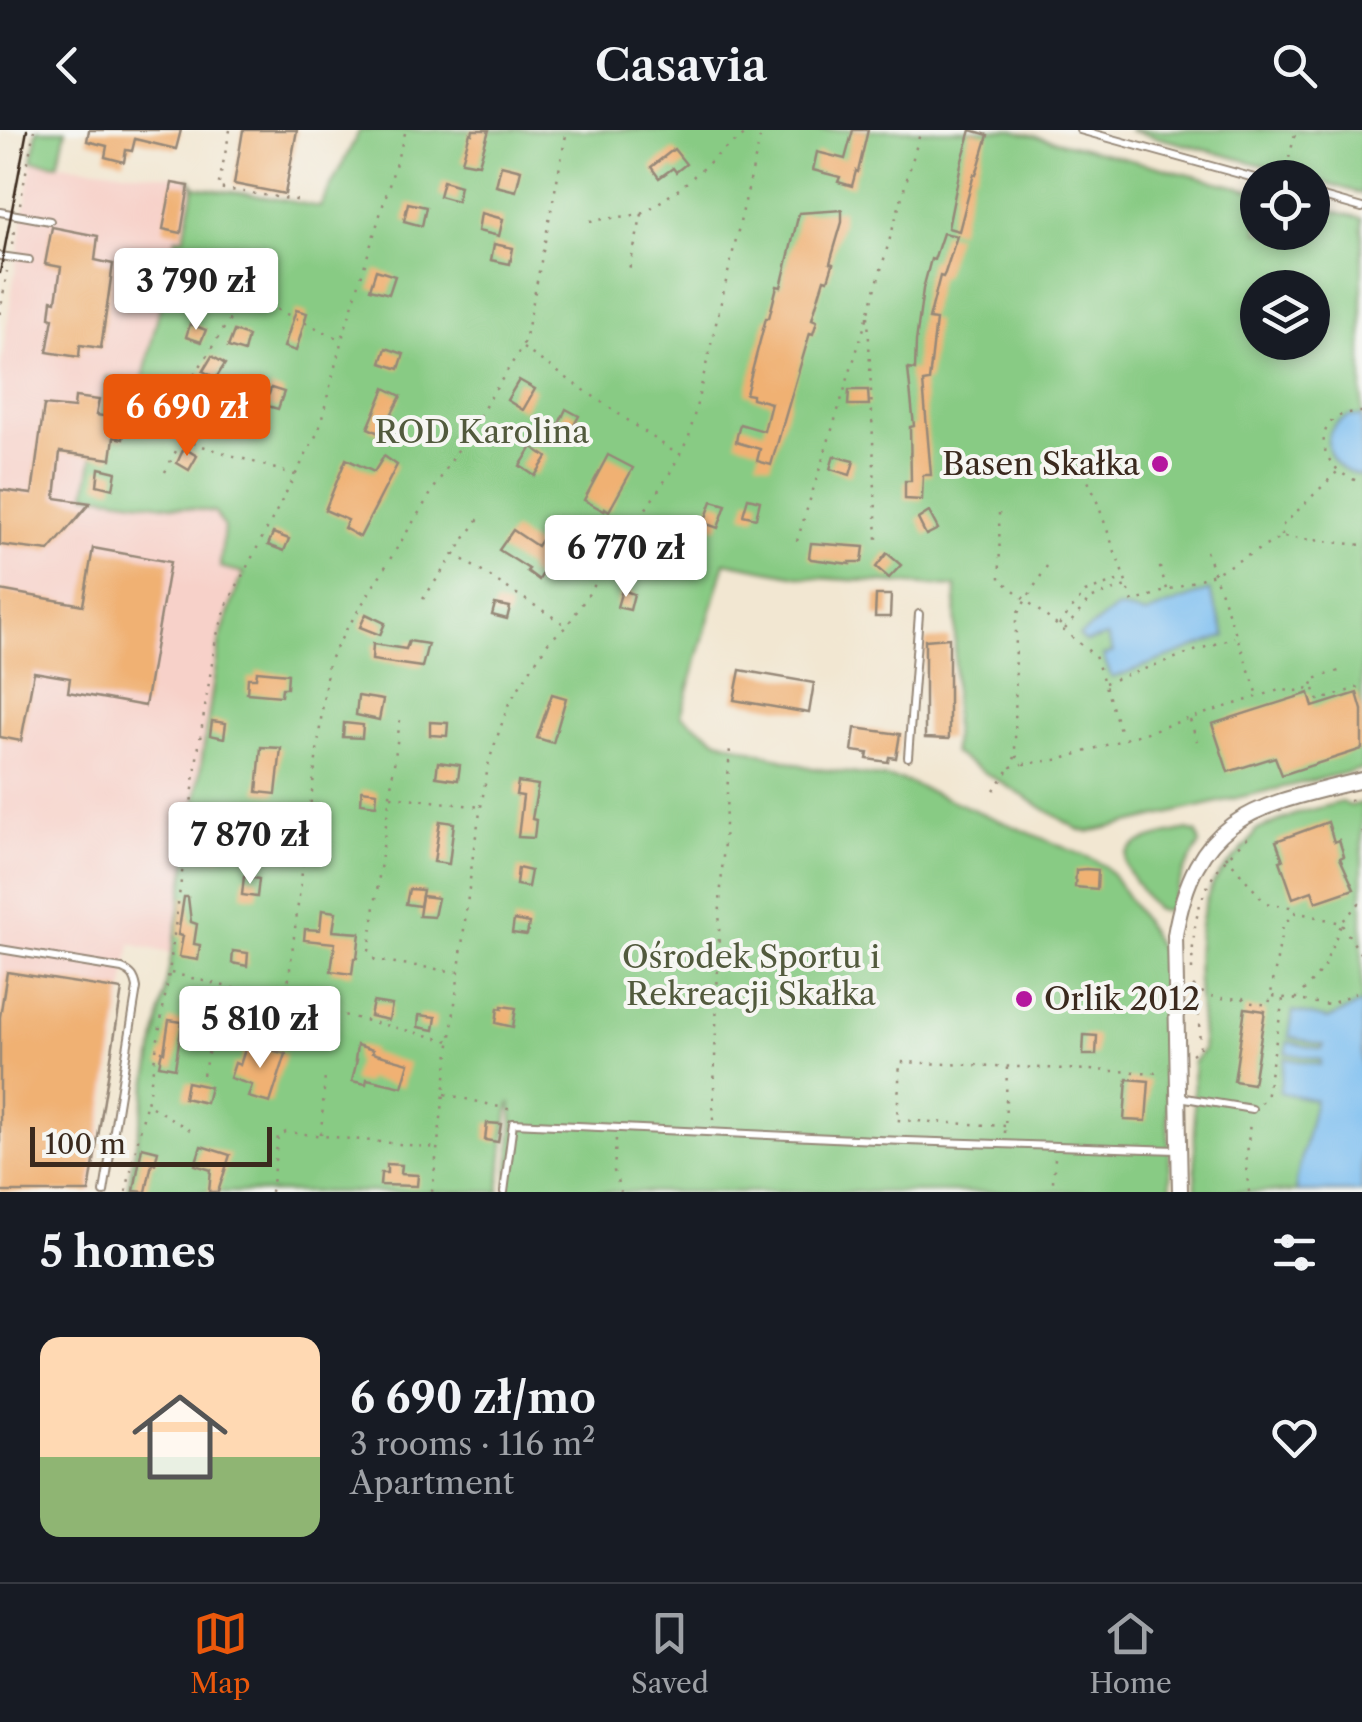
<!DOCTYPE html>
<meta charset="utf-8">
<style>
body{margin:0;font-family:"Libre Caslon Text",serif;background:#242831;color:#f1f3f6;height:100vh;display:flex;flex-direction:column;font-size:38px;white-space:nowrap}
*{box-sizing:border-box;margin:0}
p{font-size:32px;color:#9ea1a6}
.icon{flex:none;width:55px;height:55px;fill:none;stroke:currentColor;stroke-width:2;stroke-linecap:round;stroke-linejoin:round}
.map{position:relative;height:1062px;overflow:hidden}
.panel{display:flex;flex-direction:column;background:#171b24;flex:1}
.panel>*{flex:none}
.buttons{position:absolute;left:1240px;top:30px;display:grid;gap:20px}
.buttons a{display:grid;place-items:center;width:90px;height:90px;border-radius:50%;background:#171b24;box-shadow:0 5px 15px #0003;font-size:50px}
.scale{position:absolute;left:30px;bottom:25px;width:242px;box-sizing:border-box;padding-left:10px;border:5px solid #3b2a1e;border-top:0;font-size:28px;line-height:35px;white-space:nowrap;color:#3b2a1e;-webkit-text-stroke:8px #f6f6f2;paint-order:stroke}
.price{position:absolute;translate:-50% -85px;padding:0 22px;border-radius:10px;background:#fff;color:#222;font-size:32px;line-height:65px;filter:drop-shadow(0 2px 5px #0008)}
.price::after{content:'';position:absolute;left:50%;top:60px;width:30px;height:22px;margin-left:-15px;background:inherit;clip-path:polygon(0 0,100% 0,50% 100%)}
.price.active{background:#ea580c;color:#fff}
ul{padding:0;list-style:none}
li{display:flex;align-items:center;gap:30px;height:250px;padding:0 40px}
li span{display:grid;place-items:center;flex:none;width:280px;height:200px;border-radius:20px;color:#555}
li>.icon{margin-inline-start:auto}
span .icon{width:120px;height:120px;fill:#fffc;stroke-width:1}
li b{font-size:42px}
h2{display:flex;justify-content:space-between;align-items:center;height:120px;padding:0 40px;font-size:42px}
header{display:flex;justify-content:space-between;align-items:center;height:130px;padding:0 40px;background:#171b24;font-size:45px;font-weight:600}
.tab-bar{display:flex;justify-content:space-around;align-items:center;height:140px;border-top:2px solid #363941;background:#171b24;font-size:28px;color:#9ea1a6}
.tab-bar a{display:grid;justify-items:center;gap:5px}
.tab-bar .active{color:#ea580c}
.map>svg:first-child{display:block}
.built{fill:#f7d1c9}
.green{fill:#88cb84;stroke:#627a51;stroke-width:2.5;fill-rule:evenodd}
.water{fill:#7abdf0;stroke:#5a7487;stroke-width:2.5}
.building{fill:#f0b173}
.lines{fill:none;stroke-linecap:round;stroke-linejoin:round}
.lane-casing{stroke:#968878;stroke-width:10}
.street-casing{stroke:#968878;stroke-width:18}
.path{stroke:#968878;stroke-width:2.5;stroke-dasharray:2.5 8;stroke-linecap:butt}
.lane{stroke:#fff;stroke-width:6}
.street{stroke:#fff;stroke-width:14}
.tram{stroke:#3b2a1e;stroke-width:2.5}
.poi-dot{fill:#b5179e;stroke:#f6f6f2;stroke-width:4}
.labels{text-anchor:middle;stroke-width:8;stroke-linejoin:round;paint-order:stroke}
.park-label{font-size:32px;fill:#525a3d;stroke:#f6f6f2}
.poi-label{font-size:32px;fill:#3b2a1e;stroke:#f6f6f2;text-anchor:end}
</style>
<header><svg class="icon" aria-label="back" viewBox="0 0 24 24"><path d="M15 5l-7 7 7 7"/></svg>Casavia<svg class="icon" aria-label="search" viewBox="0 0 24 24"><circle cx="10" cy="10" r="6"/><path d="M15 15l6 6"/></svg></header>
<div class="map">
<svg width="1362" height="1062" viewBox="0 0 1362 1062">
<rect width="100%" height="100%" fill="#f6f6f2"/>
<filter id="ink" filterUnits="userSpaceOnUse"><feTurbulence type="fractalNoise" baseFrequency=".01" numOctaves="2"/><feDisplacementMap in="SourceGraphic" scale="20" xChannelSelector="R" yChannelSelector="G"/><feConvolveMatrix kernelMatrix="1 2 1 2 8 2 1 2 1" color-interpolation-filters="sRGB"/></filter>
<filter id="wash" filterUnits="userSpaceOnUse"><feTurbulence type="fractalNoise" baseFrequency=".0048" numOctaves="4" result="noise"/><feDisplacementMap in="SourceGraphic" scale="40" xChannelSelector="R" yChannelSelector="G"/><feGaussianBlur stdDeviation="2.25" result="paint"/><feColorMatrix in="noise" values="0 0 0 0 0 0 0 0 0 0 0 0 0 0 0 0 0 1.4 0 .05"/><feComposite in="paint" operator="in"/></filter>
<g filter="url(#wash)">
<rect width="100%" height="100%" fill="#f2e7d2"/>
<path class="built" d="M32 31 189 48 194 57 184 107 176 108 142 253 108 248 86 363 215 382 224 397 220 437 244 443 237 455 220 510 173 824 131 814 91 1062H0V241Z"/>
<g class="green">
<path d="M37 0H66L58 34 32 31Z"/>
<path d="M360 0H1012L1257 62 1258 102H1312L1313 76 1362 88V639L1089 702 1079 700 953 623 956 457 803 447 725 432 681 585 718 610 811 638 902 650 1092 729 1104 736 1112 744 1150 801 1161 823 1171 1062H507L513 993 511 972 508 980 499 1062H127L178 790 220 509 238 455 244 443 220 437 224 397 215 382 86 364 107 247 142 253 176 108 184 107 194 57 189 48 196 57 262 66 320 77ZM1258 158H1312V212H1258Z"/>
<path d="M1129 0H1362V64L1313 49 1312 48Z"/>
<path d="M1342 672 1350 676 1362 673V1062H1196L1193 933 1203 920C1200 868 1188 805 1212 756 1222 736 1251 716 1255 701L1299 683Z"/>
<path d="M1187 700 1197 703 1200 714 1184 740 1171 776C1166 782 1162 782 1155 779 1146 766 1134 753 1127 738 1114 710 1169 705 1187 700Z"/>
</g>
<g class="water">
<path d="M1351 286 1362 287V346C1327 342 1312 298 1351 286Z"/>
<path d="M1209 460 1226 506 1112 548 1103 526 1113 522 1107 506 1086 512 1079 506 1117 478 1146 484Z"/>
<path d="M1362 873V1062H1297L1296 1052 1315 970 1279 962 1285 928 1320 935 1321 930 1286 923 1288 912 1322 919 1324 915 1289 907 1293 881 1328 889Z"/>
</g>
<g id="blocks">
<g class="building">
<path d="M89 0H181L176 19 135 9 132 21 126 20 124 32 105 27 107 16 87 11Z"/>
<path d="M243 0H297L285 64 234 54Z"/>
<path d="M473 0H489L479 34 462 31 470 3 472 4Z"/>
<path d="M853 0H868L858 42 856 41 852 56 838 52 840 47 813 40 817 22 845 29Z"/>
<path d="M971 0 988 5 976 45 974 44 959 101 948 98 961 34Z"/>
<path d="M674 19 686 34 676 42 673 38 659 48 651 37Z"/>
<path d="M501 35 521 40 516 61 496 56Z"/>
<path d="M443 51 460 56 457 71 439 66Z"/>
<path d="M172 53 189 56 181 103 163 99Z"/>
<path d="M408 73 426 77 422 96 404 91Z"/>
<path d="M842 80V92L830 133 833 134 828 150 824 149 812 189 817 191 813 204 810 203 771 335 757 331 760 319 736 312 737 306 740 294 764 301 771 273 752 268V265L746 264 766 188H769L777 156 781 157 799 83Z"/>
<path d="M481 83 503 89 499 106 478 101Z"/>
<path d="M52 97 98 106 95 130 113 134 101 218 80 215 79 227 47 222 53 188 50 187 52 170 56 171 61 137 45 134Z"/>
<path d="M943 103 957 106 945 143 943 147 940 146 929 189 936 190 929 251 923 252 931 345H923L922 370 905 369V351H911L910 297 914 296 908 239 915 240 916 212 923 159 931 129 934 130Z"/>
<path d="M494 114 513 118 510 134 491 130Z"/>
<path d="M376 140 395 146 389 164 370 159Z"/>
<path d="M202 147 215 153 207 171 194 164Z"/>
<path d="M296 180 307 183 296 221 284 217Z"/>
<path d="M190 194 206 200 201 212 186 207Z"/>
<path d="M234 201 248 206 244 222 228 217Z"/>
<path d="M386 218 404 224 399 239 381 233Z"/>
<path d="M212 226 225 234 216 248 203 241Z"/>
<path d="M519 250 535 259 523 280 507 270Z"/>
<path d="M271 258 284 262 278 279 261 274 265 262 269 264Z"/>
<path d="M385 258 401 266 381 304 368 298Z"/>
<path d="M849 260H868L869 275H848Z"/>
<path d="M75 267 99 270 96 285 126 289 123 309 114 307 111 329 60 322 55 368 90 373 49 421 0 415V360L32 364 44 275 74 278Z"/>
<path d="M566 279 579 286 569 304 557 298Z"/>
<path d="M249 283 263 289 257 302 244 296Z"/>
<path d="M532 317 547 327 535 346 520 336Z"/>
<path d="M184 318 197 326 189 340 177 333Z"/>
<path d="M608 325 633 338 609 381 605 378 604 381 584 370Z"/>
<path d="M384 326 397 335 360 407 344 398 348 390 325 380 346 329 374 342Z"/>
<path d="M834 326 854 331 850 345 830 339Z"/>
<path d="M99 338 116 342 113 359 97 355Z"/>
<path d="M748 368 760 371 756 388 743 385Z"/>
<path d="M712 371 726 375 718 398 704 393Z"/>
<path d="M929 382 938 399 926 405 918 389Z"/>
<path d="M513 400 537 416 543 407 558 417 539 450 527 441 529 439 499 420Z"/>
<path d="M273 403 289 409 284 421 268 415Z"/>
<path d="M811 413 864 417 862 432H850V434L811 429 809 427Z"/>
<path d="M93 418 170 432 145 576 68 562 70 548 34 542 21 611 0 607V460L83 475Z"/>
<path d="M887 423 901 435 889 448 876 437Z"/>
<path d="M622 460 634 464 630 480 617 477Z"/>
<path d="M876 465H891L890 487H875Z"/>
<path d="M495 474 510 477 507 489 492 485Z"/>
<path d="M366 484 385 493 380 505 360 497Z"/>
<path d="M949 508V609L925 608V510Z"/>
<path d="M409 511 428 514 422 537 372 530 373 514 406 519Z"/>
<path d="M740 540 814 553 809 583 734 570Z"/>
<path d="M257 541 288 544 287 558H282L281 566 247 563 248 548H256Z"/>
<path d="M1309 563 1313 577 1357 563 1362 580V619L1282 645 1275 627 1228 642 1212 594Z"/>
<path d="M552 564 566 568 553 613 537 608Z"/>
<path d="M358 566 383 570 379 590 356 585Z"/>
<path d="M212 591 226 593 224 608 210 605Z"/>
<path d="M430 592 448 593 447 606 430 605Z"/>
<path d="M344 593 363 595 362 608 343 607Z"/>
<path d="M855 598 900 604 896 628 889 627 888 632 867 629 868 623 852 621Z"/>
<path d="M261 617 281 618 276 664 257 662Z"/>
<path d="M438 632 460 635 458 650 436 647Z"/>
<path d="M518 652 538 655 532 689 536 690 534 708 518 707 523 666 516 665Z"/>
<path d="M362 660 377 662 376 675 361 673Z"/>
<path d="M440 691 454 693 449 734 434 732Z"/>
<path d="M1328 692 1334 712 1339 710 1344 726 1340 728 1354 759 1316 772 1312 761 1293 768 1280 731 1283 730 1276 711Z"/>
<path d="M249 700 273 704 270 720 254 718V714L247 713Z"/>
<path d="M207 712 222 715 220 728 206 726Z"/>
<path d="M518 738 531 741 528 757 516 755Z"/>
<path d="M1086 739 1098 740 1097 759 1075 757 1076 740Z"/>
<path d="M244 746 259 749 257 767 242 765Z"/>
<path d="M409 759 423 760 420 776 406 774Z"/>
<path d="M422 766 438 768 434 787 419 786Z"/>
<path d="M184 767H188L191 792 197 794 194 814 200 815 198 830 179 827 183 806 178 805Z"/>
<path d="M322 780 336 782 333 801 360 803 357 828H354L352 844 331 841 335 813 304 810 305 799 320 800Z"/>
<path d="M514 790 529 793 527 805 512 803Z"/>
<path d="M233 821 248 823 247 836 232 833Z"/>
<path d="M7 842 122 860 89 1062H0V887Z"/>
<path d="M373 872 392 875 389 890 370 886Z"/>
<path d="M502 876 516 878 513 897 496 893 498 878 502 879Z"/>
<path d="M1245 878 1265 881 1253 954 1234 951Z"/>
<path d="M419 885 436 887 434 900 418 897Z"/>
<path d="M169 890 182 892 175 938 159 935 162 921 164 922Z"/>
<path d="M1084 905 1097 906 1096 925H1083Z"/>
<path d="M247 913 286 924 270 973 248 967 252 955 230 948 235 933 240 935Z"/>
<path d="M357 915 373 920 372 923 409 933 402 957 367 949 366 954 352 951 357 930H355Z"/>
<path d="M1127 949 1149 951 1146 991 1124 990Z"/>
<path d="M187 952 210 957 206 973 184 968Z"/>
<path d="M487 993 501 994 498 1012 485 1010Z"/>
<path d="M201 1016 230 1025 218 1062H209L211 1040 195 1035Z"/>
<path d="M142 1017 158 1021 155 1034 152 1033 146 1062 134 1061Z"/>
<path d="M387 1034 402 1035 401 1044 418 1045 417 1056 380 1055 381 1043H387Z"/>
</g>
</g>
</g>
<g filter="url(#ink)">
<use href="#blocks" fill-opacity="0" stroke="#968878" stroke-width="2.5"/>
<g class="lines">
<g class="lane-casing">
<g id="lane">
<path d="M1080 0 1258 49"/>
<path d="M1312 64 1362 78"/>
<path d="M0 82 50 91"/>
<path d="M0 126 29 130"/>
<path d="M908 627 919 484"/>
<path d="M0 819 122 839C132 843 135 847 137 858L104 1062"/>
<path d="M1179 967 1252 979"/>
<path d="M504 1062 513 993 876 1010 1177 1020"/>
</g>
</g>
<g class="street-casing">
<path id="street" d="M1180 1062 1175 805C1196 684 1256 676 1362 650"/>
</g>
<g class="path">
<path d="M230 0 218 58 302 71"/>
<path d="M1284 48 1296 0"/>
<path d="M20 74 34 0"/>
<path d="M642 84 679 59 726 18 752 0"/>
<path d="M590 91 642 84 628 144"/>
<path d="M12 114 15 97"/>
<path d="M248 166 340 209"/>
<path d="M0 184 7 141"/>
<path d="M868 186 877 410"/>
<path d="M523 218 677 324"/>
<path d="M187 252 199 238 245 165 267 136"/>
<path d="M1362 282C1308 280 1314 341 1362 352"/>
<path d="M183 310 295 345"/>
<path d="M1075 323 1095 366 1133 472 1214 444 1282 407 1362 415"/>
<path d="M165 342 187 300"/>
<path d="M999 383 1000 449 1095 526 1122 606"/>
<path d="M1282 406V396L1337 342"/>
<path d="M797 411 868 185 921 0"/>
<path d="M1206 421 1258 565"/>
<path d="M454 424 567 496"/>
<path d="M1047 436 1016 486 1015 625 1024 634 1062 629 1279 560 1296 561 1314 557 1311 550 1342 540"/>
<path d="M1167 459 1160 438 1167 436"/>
<path d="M423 469 482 384"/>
<path d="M1059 495 1085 462 1123 449"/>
<path d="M1065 499 1090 469 1126 456"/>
<path d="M1105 553 1234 507"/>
<path d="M1314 559 1319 571 1362 556"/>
<path d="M400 590 369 821 375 830 457 842"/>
<path d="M1190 590 1197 611"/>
<path d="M1015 627 1011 637 1022 634"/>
<path d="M994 660 1011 637"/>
<path d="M391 666 481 677"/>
<path d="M1349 670 1362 669"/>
<path d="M1361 702H1362"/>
<path d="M1226 726 1265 773 1290 777 1295 781"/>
<path d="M1342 795 1362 826"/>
<path d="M1192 840C1193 779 1202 748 1248 707L1249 701"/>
<path d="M171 843 450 911"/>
<path d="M1193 856C1208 869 1224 869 1243 868L1246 872 1269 875 1283 795 1296 782 1341 793 1362 770"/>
<path d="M1273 866 1329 875 1362 859"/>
<path d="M1296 869 1323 839 1341 795"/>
<path d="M286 871 328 533 346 500 522 217 527 202 567 0"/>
<path d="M1192 924 1200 919 1198 866 1194 858"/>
<path d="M203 945 224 856"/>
<path d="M445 964 508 979 509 982"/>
<path d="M1261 973 1266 969 1283 869"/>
<path d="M713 990 720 773 730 617"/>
<path d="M1005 996 897 990 900 932 1161 943"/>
<path d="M190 1000 147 974 169 843 197 628 216 508 228 473 319 300 342 209 406 0"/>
<path d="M1005 1003 1007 937"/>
<path d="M321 1004 325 945"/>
<path d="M616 1009 614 1041 621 1062"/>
<path d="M126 1062 146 975"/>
<path d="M271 1062 278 1006 286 1002 437 1018"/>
<path d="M432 1062 474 717 489 631 509 573 549 511 567 496 670 343 689 307 762 0"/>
<path d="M1052 1062 1055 1028"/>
<path d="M1249 1062 1246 1037 1250 991"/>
</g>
<use href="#lane" class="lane"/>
<use href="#street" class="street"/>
<path class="tram" d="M0 143 27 0"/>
</g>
</g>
<g class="poi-dot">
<circle cx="1160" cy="334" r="10"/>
<circle cx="1024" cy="869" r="10"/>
</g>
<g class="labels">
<g class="park-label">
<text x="482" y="313">ROD Karolina</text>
<text x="751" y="838">Ośrodek Sportu i<tspan x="751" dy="37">Rekreacji Skałka</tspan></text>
</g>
<g class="poi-label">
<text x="1140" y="345">Basen Skałka</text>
<text x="1044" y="880" text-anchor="start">Orlik 2012</text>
</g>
</g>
</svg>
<div class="buttons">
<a><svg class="icon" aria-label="locate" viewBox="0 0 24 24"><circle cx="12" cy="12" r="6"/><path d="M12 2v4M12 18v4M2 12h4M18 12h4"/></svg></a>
<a><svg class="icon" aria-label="layers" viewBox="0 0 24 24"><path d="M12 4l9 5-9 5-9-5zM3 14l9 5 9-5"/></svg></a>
</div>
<div class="scale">100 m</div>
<b class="price" style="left:196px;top:203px">3 790 zł</b>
<b class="price active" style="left:187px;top:329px">6 690 zł</b>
<b class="price" style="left:626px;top:470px">6 770 zł</b>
<b class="price" style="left:250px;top:757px">7 870 zł</b>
<b class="price" style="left:260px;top:941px">5 810 zł</b>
</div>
<section class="panel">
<h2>5 homes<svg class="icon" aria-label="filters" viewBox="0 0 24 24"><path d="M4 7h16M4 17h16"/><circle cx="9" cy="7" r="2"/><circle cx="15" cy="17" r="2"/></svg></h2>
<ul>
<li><span style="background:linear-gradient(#ffd9b3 60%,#8fb573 0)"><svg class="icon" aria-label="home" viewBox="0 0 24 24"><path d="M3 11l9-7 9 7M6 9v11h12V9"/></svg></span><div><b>6 690 zł/mo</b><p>3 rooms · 116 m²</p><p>Apartment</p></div><svg class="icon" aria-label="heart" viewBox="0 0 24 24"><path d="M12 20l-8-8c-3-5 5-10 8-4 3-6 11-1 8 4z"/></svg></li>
</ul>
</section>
<nav class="tab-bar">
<a class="active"><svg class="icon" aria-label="map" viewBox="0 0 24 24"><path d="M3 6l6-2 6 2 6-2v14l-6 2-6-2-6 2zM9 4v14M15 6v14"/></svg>Map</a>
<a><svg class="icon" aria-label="saved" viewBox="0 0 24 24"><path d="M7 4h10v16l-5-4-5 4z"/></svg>Saved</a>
<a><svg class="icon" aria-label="home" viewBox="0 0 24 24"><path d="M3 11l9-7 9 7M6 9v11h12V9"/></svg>Home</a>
</nav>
